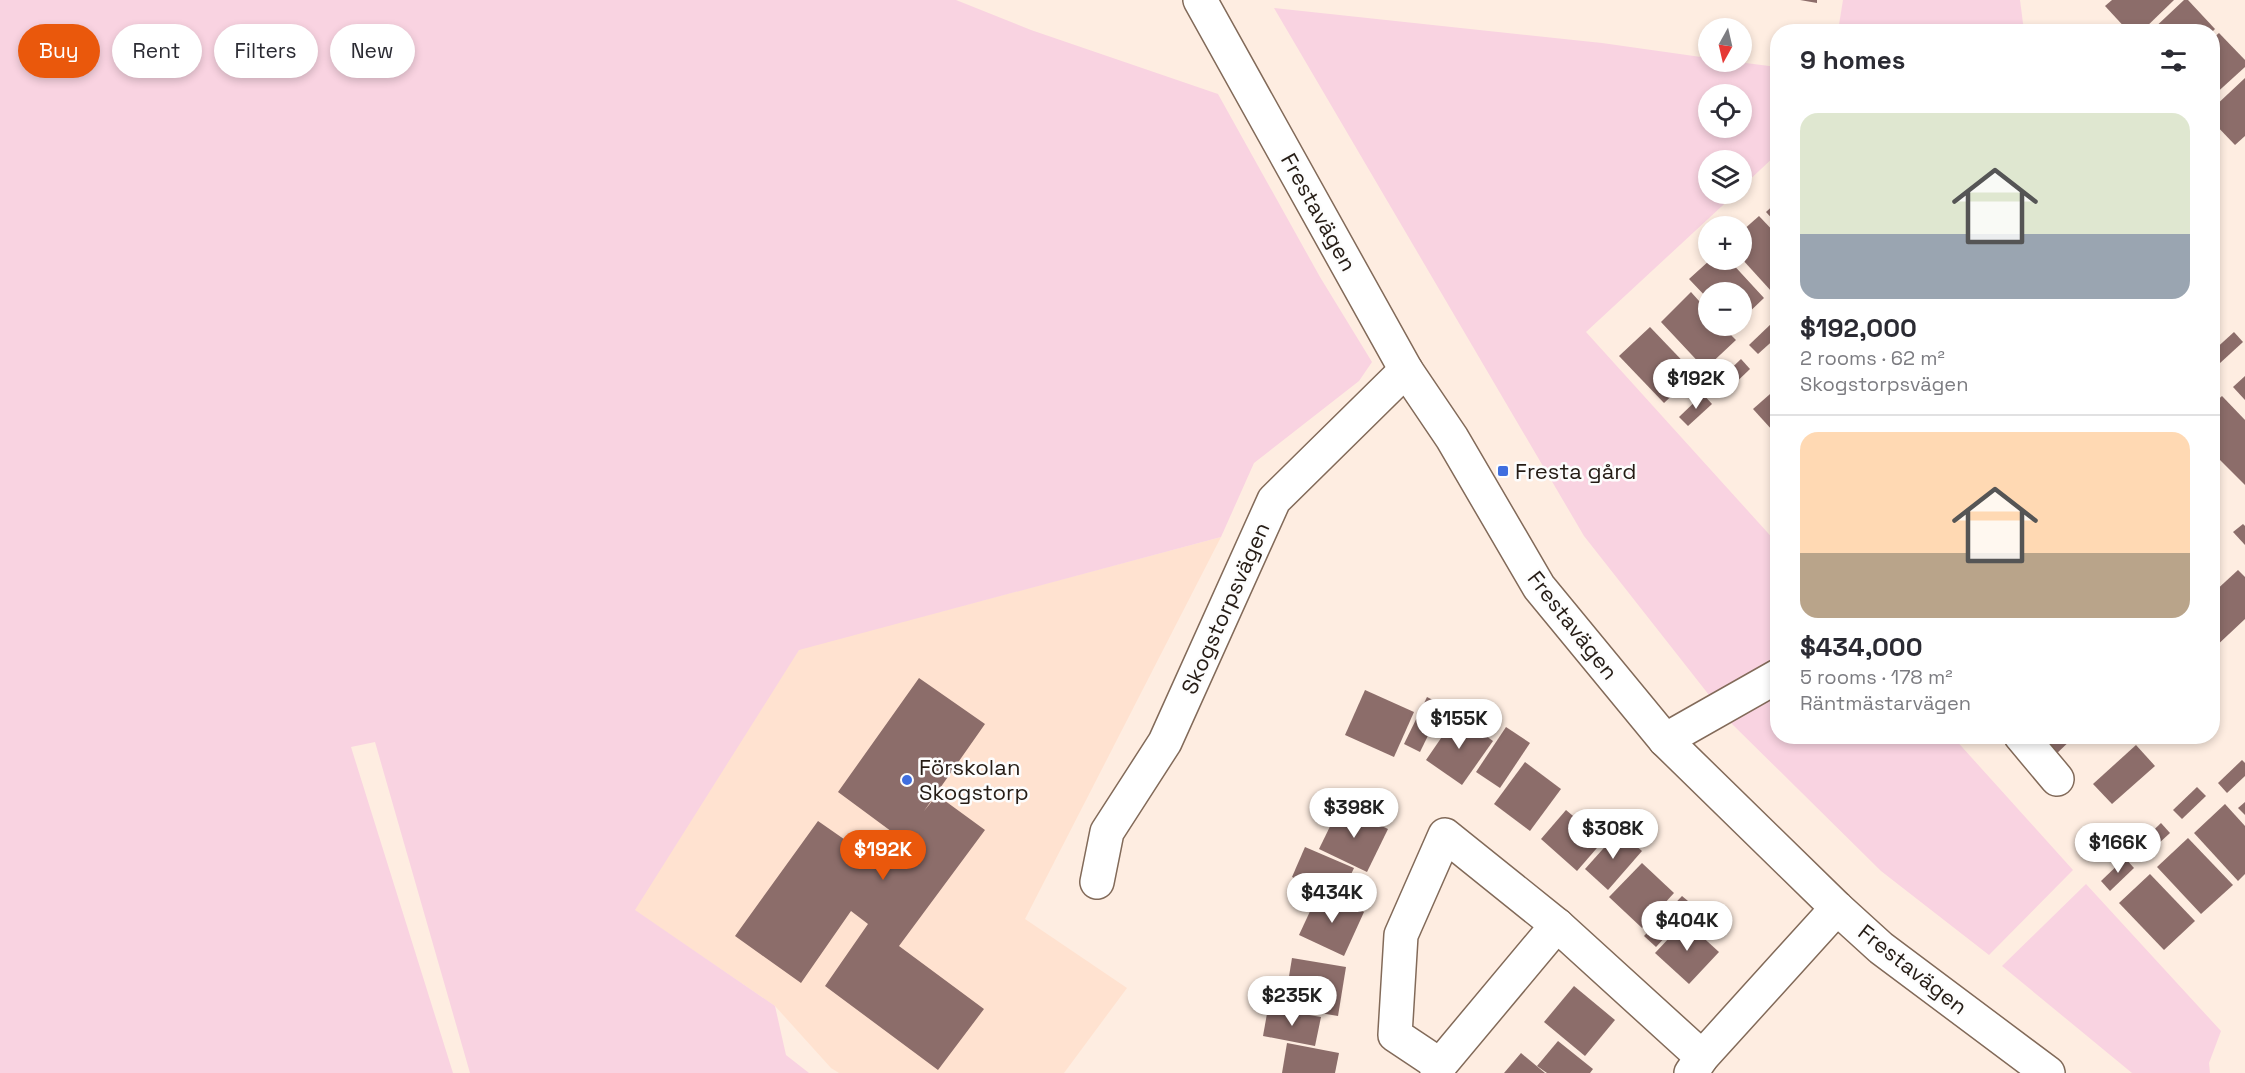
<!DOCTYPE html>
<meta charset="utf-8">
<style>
body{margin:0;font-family:"Space Grotesk",sans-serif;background:#f7f7f7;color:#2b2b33;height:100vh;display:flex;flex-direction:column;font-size:22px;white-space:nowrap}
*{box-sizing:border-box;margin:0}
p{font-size:20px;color:#7c7c81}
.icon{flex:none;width:33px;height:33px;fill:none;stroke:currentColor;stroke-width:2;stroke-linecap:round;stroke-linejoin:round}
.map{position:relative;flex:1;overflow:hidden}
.sheet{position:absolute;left:1770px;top:24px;width:450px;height:720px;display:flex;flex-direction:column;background:#fff;border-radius:24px;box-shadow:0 3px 9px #0003}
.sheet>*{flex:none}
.top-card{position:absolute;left:18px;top:24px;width:570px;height:54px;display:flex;gap:12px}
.needle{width:39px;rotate:188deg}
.controls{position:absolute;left:1698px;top:18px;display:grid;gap:12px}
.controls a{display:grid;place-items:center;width:54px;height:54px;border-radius:50%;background:#fff;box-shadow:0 3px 9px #0003;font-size:30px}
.price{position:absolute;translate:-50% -51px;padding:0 14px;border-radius:21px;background:#fff;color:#222;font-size:20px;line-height:39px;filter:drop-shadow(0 2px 3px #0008)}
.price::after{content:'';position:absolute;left:50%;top:36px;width:18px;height:14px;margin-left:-9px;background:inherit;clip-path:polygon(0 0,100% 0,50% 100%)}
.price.selected{background:#ea580c;color:#fff}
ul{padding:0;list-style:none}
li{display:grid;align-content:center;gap:12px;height:318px;padding:0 30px}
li+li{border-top:2px solid #e1e1e2}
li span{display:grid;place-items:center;height:186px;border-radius:18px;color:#555}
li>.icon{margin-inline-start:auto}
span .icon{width:108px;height:108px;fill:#fffc;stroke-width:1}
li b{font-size:26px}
h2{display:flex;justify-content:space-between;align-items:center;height:72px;padding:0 30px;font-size:26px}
.chip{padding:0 21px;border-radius:27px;background:#fff;box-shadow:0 3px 9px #0003;font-size:21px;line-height:54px}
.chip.selected{background:#ea580c;color:#fff}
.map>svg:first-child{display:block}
.built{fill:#ffe2d0}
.green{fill:#f9d3e1;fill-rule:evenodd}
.building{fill:#8c6d6a}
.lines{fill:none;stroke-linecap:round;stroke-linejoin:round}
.minor-casing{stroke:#826a59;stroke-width:36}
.minor{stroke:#fff;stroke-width:33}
.poi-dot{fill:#3f6edf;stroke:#fdfdfd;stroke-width:2}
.labels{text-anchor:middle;stroke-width:5;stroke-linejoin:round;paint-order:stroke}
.street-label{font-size:22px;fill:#251c15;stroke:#fdfdfd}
.poi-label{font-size:22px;fill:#251c15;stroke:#fdfdfd;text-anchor:start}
</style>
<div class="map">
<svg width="2245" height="1073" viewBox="0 0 2245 1073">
<rect width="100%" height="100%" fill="#feede1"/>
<path class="built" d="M1221 537 1025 919 1127 988 1064 1073H839L831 1068 775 1006 634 910 799 649Z"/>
<g class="green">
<path d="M0 0H956L1031 30 1218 94 1320 277 1372 362 1359 381 1254 463 1221 537 799 650 635 910 775 1006 786 1055 809 1073H470L375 742 351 747 453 1073H0Z"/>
<path d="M1843 0H2020L2024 31H1838Z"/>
<path d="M1274 8 1602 43 1708 58V62H1738L1777 67V154L1742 187V160H1708V194H1735L1586 332 1777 543 1778 736 1953 737 2073 870 1989 955 1881 871 1731 723 1584 536ZM1708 94H1742V128H1708Z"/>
<path d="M2086 884 2221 1031 2209 1063 2210 1073H2132L2002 966Z"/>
</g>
<g class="building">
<path d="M1800 0H1817V3Z"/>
<path d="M2112 0H2174L2141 32H2129L2105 6Z"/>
<path d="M2184 0H2188L2215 29 2212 32H2150Z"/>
<path d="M2219 33 2245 60V67L2212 97V39Z"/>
<path d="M2245 78V136L2235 145 2212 121V109Z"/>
<path d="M1778 201V225L1766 212Z"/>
<path d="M1759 216 1778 236V287L1772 292 1742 259V231Z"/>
<path d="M1710 260H1729L1764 298 1742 319V292H1708V299L1689 279Z"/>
<path d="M1691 292 1708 311V326H1722L1736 340 1705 369 1661 322Z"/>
<path d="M1773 322 1778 326V336L1758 354 1749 345Z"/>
<path d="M1650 327 1695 374 1664 403 1619 356Z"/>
<path d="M2234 332 2243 342 2219 364 2212 357V352Z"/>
<path d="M1741 359 1750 369 1726 392 1717 382Z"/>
<path d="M2245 376V400L2233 387Z"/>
<path d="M1778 387V427L1773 431 1753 409Z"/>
<path d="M1703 394 1712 404 1688 426 1679 417Z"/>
<path d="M2222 396 2245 420V485L2212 452V405Z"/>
<path d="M2243 524 2245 526V545L2233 532Z"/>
<path d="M2212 542 2219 549 2212 555Z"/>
<path d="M2238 570 2245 577V619L2212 650V594Z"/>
<path d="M919 678 985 724 924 811 937 795 985 830 899 946 984 1009 938 1070 825 986 868 924 851 911 801 983 735 936 818 821 884 867 903 840 838 792Z"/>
<path d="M1365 690 1414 712 1394 757 1345 735Z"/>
<path d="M1427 697 1443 705 1420 752 1404 744Z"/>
<path d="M1457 715 1493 741 1462 785 1426 760Z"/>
<path d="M1506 727 1530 743 1500 788 1476 772Z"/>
<path d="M2034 736H2075L2053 757Z"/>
<path d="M2136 745 2155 766 2112 804 2093 784Z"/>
<path d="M2242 760 2245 763V776L2227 793 2218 783Z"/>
<path d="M1525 762 1561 789 1530 831 1494 804Z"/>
<path d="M2197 787 2206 796 2182 819 2173 810Z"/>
<path d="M2245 802V815L2238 808Z"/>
<path d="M2225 804 2245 826V874L2238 881 2194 833Z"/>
<path d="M1340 806 1388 829 1367 872 1319 849Z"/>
<path d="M1566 810 1603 841 1577 871 1541 839Z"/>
<path d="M2161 823 2170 833 2146 855 2137 846Z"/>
<path d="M1619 831 1642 851 1608 890 1585 869Z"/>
<path d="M2188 838 2233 885 2201 914 2157 867Z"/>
<path d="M1305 847 1354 868 1340 898 1292 877Z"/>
<path d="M2125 858 2134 868 2110 891 2101 881Z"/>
<path d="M1642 863 1674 893 1642 928 1609 897Z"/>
<path d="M2150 874 2195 921 2164 950 2119 903Z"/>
<path d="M1319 892 1364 912 1344 956 1299 935Z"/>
<path d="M1682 896 1694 906 1656 947 1644 936Z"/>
<path d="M1685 921 1719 952 1689 984 1655 953Z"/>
<path d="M1292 958 1346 967 1338 1016 1284 1007Z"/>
<path d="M1574 986 1615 1020 1585 1056 1544 1022Z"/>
<path d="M1268 1008 1321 1017 1315 1046 1263 1036Z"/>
<path d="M1558 1041 1593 1069 1590 1073H1547L1537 1066Z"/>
<path d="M1287 1043 1339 1053 1335 1073H1282Z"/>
<path d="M1521 1053 1545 1073H1504Z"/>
</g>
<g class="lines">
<g class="minor-casing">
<g id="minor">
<path d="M1200 0 1406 370 1452 438 1539 587 1665 740 1837 908 1881 948 2048 1073"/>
<path d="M2021 736 2057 779"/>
<path d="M1665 740 1778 676"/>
<path d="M1097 882 1107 832 1165 742 1274 500 1406 370"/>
<path d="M1440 1065 1395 1035 1401 935 1445 835 1557 925 1702 1057"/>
<path d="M1437 1073 1440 1065 1557 925"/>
<path d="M1691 1073 1702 1057 1837 908"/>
</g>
</g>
<use href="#minor" class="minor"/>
</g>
<g class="poi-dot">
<rect x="1497" y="465" width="12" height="12" rx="3"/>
<circle cx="907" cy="780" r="6"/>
</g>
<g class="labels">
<g class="street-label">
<text transform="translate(1319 212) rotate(61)" y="8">Frestavägen</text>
<text transform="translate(1225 608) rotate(-66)" y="8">Skogstorpsvägen</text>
<text transform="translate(1573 625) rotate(52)" y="8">Frestavägen</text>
<text transform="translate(1913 969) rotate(38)" y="8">Frestavägen</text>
</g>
<g class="poi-label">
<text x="1515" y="479">Fresta gård</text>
<text x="919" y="775">Förskolan<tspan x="919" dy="25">Skogstorp</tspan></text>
</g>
</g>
</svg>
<div class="controls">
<a><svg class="needle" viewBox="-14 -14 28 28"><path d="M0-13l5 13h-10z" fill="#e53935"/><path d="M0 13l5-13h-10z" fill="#7c7c81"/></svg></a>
<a><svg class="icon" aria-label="locate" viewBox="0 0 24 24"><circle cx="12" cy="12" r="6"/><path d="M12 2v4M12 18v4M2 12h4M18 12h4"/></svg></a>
<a><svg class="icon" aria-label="layers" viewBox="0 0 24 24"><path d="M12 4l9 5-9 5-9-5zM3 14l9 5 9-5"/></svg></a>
<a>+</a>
<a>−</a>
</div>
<b class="price" style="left:1696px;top:410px">$192K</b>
<b class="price" style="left:1459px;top:750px">$155K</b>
<b class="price" style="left:1354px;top:839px">$398K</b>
<b class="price" style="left:1613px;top:860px">$308K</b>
<b class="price" style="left:2118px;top:874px">$166K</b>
<b class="price selected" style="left:883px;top:881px">$192K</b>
<b class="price" style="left:1332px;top:924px">$434K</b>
<b class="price" style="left:1687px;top:952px">$404K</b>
<b class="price" style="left:1292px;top:1027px">$235K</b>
<div class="top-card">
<a class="chip selected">Buy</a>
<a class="chip">Rent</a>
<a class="chip">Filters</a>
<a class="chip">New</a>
</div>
<section class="sheet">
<h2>9 homes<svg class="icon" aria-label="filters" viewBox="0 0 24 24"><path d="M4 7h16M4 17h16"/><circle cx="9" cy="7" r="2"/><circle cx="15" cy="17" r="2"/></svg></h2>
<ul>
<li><span style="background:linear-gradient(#dfe7d0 65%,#9aa5b1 0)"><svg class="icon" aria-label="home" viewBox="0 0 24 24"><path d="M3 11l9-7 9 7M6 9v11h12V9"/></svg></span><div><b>$192,000</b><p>2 rooms · 62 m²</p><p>Skogstorpsvägen</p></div></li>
<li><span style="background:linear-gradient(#ffd9b3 65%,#b9a48a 0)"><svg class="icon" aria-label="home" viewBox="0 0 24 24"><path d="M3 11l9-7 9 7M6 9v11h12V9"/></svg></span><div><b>$434,000</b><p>5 rooms · 178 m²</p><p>Räntmästarvägen</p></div></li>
</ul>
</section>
</div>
